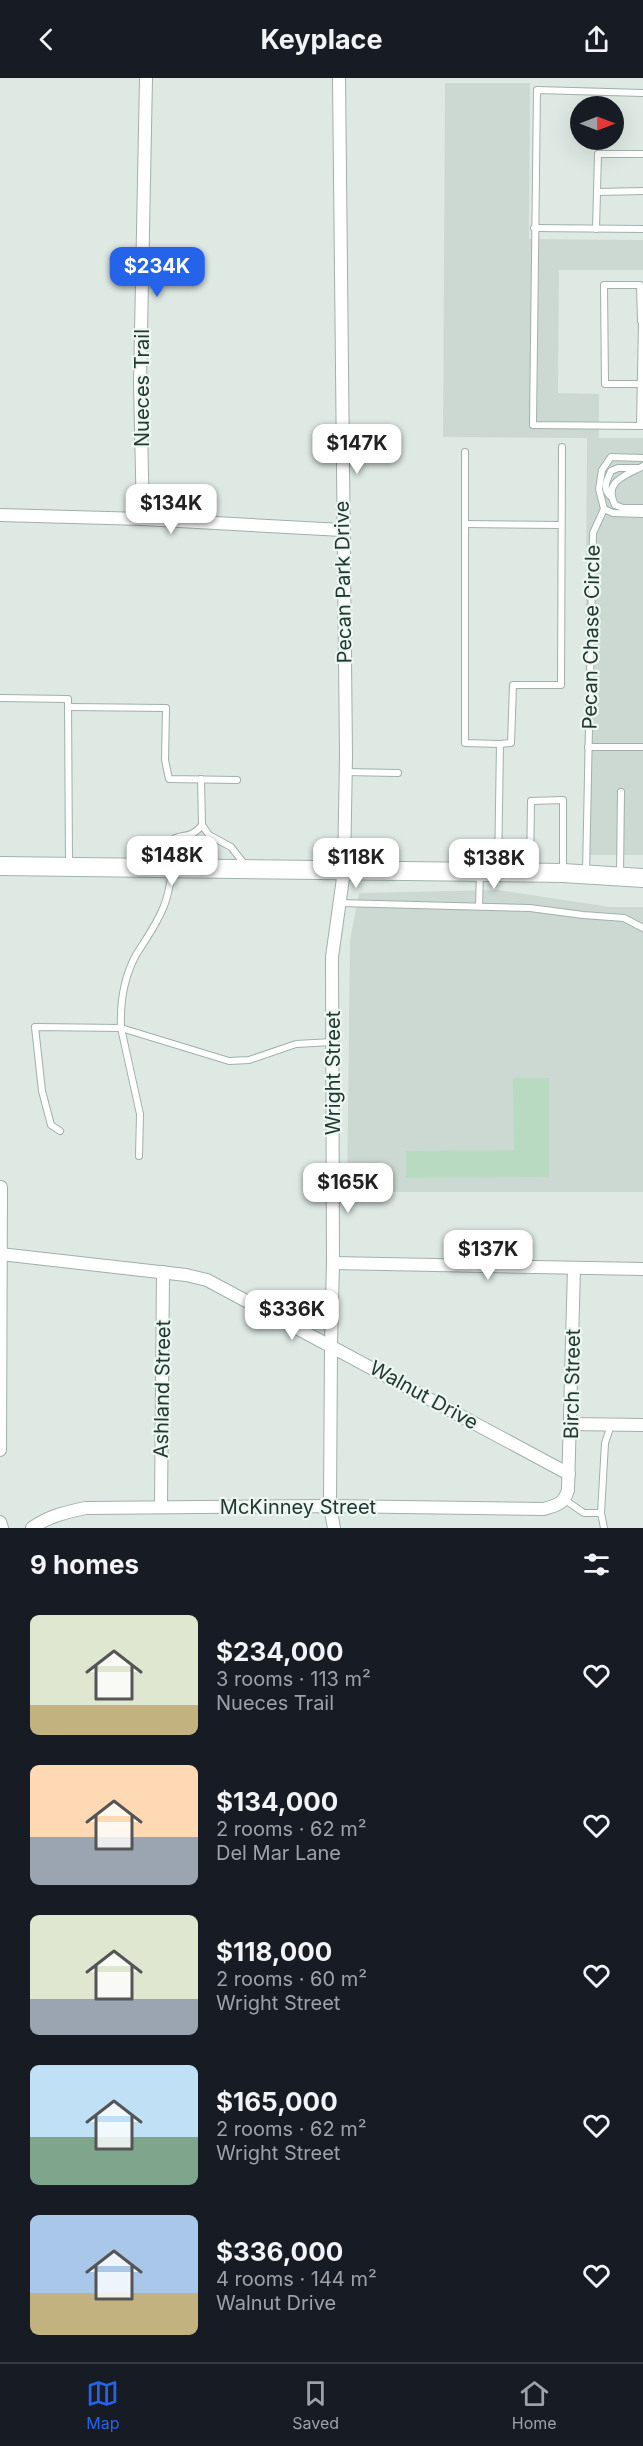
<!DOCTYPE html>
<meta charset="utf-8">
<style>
body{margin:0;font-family:Inter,sans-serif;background:#242831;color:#f1f3f6;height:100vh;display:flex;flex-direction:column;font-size:22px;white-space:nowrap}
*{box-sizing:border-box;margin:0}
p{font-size:20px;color:#9ea1a6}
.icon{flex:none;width:33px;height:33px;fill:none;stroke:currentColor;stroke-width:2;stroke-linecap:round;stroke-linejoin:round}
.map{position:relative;height:1450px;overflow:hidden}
.drawer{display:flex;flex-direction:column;background:#171b24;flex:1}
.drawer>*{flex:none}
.needle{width:39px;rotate:90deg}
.tools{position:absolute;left:570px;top:18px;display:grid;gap:12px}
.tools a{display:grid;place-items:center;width:54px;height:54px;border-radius:50%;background:#171b24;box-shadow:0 6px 24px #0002;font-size:30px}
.price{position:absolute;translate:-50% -51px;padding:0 14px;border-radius:12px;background:#fff;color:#222;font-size:20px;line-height:39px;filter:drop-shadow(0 2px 3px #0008)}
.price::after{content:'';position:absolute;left:50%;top:36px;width:18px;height:14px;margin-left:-9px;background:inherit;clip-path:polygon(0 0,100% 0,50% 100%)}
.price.on{background:#2563eb;color:#fff}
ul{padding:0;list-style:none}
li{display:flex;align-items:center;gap:18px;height:150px;padding:0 30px}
li span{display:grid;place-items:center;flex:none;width:168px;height:120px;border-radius:9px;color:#555}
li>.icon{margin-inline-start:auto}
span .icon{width:72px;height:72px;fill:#fffc;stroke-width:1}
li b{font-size:26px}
h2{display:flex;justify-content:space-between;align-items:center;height:72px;padding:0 30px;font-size:26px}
header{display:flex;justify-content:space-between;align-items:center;height:78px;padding:0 30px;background:#171b24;font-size:27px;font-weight:700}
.dock{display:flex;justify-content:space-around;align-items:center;height:84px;border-top:2px solid #363941;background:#171b24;font-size:16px;color:#9ea1a6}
.dock a{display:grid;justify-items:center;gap:3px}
.dock .on{color:#2563eb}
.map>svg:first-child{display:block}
.built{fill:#ccd9d3}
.green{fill:#b7dac1}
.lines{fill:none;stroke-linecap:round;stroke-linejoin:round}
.lane-casing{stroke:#a1b0ab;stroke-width:8}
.street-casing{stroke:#a1b0ab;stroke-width:14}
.secondary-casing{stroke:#9eb4ac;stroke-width:20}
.lane{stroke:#fff;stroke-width:6}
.street{stroke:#fff;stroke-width:12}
.secondary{stroke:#fff;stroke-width:18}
.labels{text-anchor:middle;stroke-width:4.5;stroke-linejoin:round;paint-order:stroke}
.street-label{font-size:20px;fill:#203832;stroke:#eef6f2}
</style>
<header><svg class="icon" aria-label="back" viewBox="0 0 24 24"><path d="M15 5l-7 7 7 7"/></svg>Keyplace<svg class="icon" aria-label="share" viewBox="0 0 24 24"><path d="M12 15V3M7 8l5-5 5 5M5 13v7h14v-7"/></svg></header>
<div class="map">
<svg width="643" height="1450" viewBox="0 0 643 1450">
<rect width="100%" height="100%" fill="#dee9e4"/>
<g class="built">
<path d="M445 5H530L529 161 643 162V192H559L558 315 599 316V360H643V777H584L587 360 443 359Z"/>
<path d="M499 812 610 829H643V1114H347L350 862 359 815Z"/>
</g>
<path class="green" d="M513 1000H549V1099L406 1100V1073L514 1072Z"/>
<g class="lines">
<g class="lane-casing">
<g id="lane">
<path d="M643 15 537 12 533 347 643 348"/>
<path d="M597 114 643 113"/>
<path d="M534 150 643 151"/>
<path d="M596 151 598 76H643"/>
<path d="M640 306H605L604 207H640L641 243"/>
<path d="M640 348 642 243"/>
<path d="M465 374V665L500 666"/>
<path d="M643 388C625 398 603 403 615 427L623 430H643"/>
<path d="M610 418C602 410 607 402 611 393L618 390H638"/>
<path d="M604 431 613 435 643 436"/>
<path d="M465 446 561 447"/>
<path d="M0 620 68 621 69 786"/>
<path d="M68 629 166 630 165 682 169 701 237 702"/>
<path d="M588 669H643"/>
<path d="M346 694 398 695"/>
<path d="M201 701 202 747 209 757 231 769 246 788"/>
<path d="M161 786C163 779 165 768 171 763 180 754 190 763 202 747"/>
<path d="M173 791C170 803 169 816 164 828 157 846 146 861 136 877 124 899 120 925 121 950L229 983 249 982 296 966 332 964"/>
<path d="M498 793 500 666 511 665 513 607H561L562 369"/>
<path d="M530 794 531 723 563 722V794"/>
<path d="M586 795 593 455 604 431 599 411 602 392 611 379 643 380"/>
<path d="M620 796 621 714"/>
<path d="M340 825 530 830 583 837 624 840 643 850"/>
<path d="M479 828 480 796"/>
<path d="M60 1053 51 1047 42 1013 35 949 121 950 140 1036 139 1078"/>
<path d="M565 1422 584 1435H601L604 1450"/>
<path d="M601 1435 605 1365 611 1347"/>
</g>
</g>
<g class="street-casing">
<g id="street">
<path d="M0 437 143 441 342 452"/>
<path d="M143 441 140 305 146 0"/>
<path d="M0 1176 186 1197 207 1202 569 1396"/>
<path d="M333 1185 643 1191"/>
<path d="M571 1346 643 1347"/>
<path d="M0 1372 1 1109"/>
<path d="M161 1428 163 1194"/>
<path d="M0 1444 2 1450"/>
<path d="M32 1450C49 1438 66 1434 86 1430L330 1428 544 1431C557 1427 564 1426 568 1412L574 1190"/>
<path d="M334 1450 330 1428 331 1267 333 1185 332 879 344 793 346 678 339 0"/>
</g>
</g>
<g class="secondary-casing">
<path id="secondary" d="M0 788 563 795 643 800"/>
</g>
<use href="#lane" class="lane"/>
<use href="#street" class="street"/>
<use href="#secondary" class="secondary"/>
</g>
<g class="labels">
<g class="street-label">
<text transform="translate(142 310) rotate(-90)" y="7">Nueces Trail</text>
<text transform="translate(343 504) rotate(-91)" y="7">Pecan Park Drive</text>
<text transform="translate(591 559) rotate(-89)" y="7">Pecan Chase Circle</text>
<text transform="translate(333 995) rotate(-90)" y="7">Wright Street</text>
<text transform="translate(572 1306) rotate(-89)" y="7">Birch Street</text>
<text transform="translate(162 1311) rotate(-89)" y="7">Ashland Street</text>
<text transform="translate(424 1317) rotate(29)" y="7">Walnut Drive</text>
<text x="298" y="1436">McKinney Street</text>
</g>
</g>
</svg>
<div class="tools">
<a><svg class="needle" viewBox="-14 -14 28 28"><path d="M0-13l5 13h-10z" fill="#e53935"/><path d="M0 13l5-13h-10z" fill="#9ea1a6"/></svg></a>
</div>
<b class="price on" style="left:157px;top:220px">$234K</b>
<b class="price" style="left:357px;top:397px">$147K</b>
<b class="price" style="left:171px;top:457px">$134K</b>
<b class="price" style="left:172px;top:809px">$148K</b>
<b class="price" style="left:356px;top:811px">$118K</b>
<b class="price" style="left:494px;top:812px">$138K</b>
<b class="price" style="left:348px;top:1136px">$165K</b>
<b class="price" style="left:488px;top:1203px">$137K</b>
<b class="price" style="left:292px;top:1263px">$336K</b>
</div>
<section class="drawer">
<h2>9 homes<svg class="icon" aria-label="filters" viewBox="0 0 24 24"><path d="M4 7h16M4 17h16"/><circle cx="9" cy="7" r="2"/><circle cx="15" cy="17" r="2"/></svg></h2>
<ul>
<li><span style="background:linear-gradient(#dfe7d0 75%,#c2b280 0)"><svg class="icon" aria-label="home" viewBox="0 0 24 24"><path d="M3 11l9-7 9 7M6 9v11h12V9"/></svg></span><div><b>$234,000</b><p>3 rooms · 113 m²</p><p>Nueces Trail</p></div><svg class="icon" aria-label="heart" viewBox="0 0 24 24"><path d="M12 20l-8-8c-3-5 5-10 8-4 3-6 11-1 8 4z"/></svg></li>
<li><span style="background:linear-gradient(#ffd9b3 60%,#9aa5b1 0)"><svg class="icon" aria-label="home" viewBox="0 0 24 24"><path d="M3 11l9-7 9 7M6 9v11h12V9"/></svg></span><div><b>$134,000</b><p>2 rooms · 62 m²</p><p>Del Mar Lane</p></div><svg class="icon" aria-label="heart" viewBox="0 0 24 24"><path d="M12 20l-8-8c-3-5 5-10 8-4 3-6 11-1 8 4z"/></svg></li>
<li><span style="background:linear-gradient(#dfe7d0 70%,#9aa5b1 0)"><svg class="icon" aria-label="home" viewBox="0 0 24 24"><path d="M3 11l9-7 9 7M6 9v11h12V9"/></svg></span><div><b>$118,000</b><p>2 rooms · 60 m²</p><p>Wright Street</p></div><svg class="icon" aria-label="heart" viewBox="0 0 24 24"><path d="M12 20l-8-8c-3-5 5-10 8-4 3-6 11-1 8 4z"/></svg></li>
<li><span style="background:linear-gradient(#bfe0f5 60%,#7fa58c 0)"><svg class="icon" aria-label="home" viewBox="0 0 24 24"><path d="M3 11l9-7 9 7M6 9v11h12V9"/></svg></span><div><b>$165,000</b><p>2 rooms · 62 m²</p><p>Wright Street</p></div><svg class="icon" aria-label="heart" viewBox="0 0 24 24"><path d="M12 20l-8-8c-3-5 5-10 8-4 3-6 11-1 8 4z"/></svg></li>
<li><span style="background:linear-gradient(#a9c7e8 65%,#c2b280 0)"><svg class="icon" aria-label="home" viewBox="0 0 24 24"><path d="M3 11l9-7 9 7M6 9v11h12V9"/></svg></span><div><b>$336,000</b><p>4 rooms · 144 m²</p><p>Walnut Drive</p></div><svg class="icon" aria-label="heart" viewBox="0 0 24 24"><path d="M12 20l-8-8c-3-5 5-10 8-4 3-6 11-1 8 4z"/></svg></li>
</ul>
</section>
<nav class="dock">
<a class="on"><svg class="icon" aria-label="map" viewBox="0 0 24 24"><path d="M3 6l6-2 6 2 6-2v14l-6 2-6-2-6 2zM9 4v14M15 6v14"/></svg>Map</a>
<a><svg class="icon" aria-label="saved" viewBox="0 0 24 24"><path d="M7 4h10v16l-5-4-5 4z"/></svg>Saved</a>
<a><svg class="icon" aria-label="home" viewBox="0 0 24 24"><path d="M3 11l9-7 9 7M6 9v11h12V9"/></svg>Home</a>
</nav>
